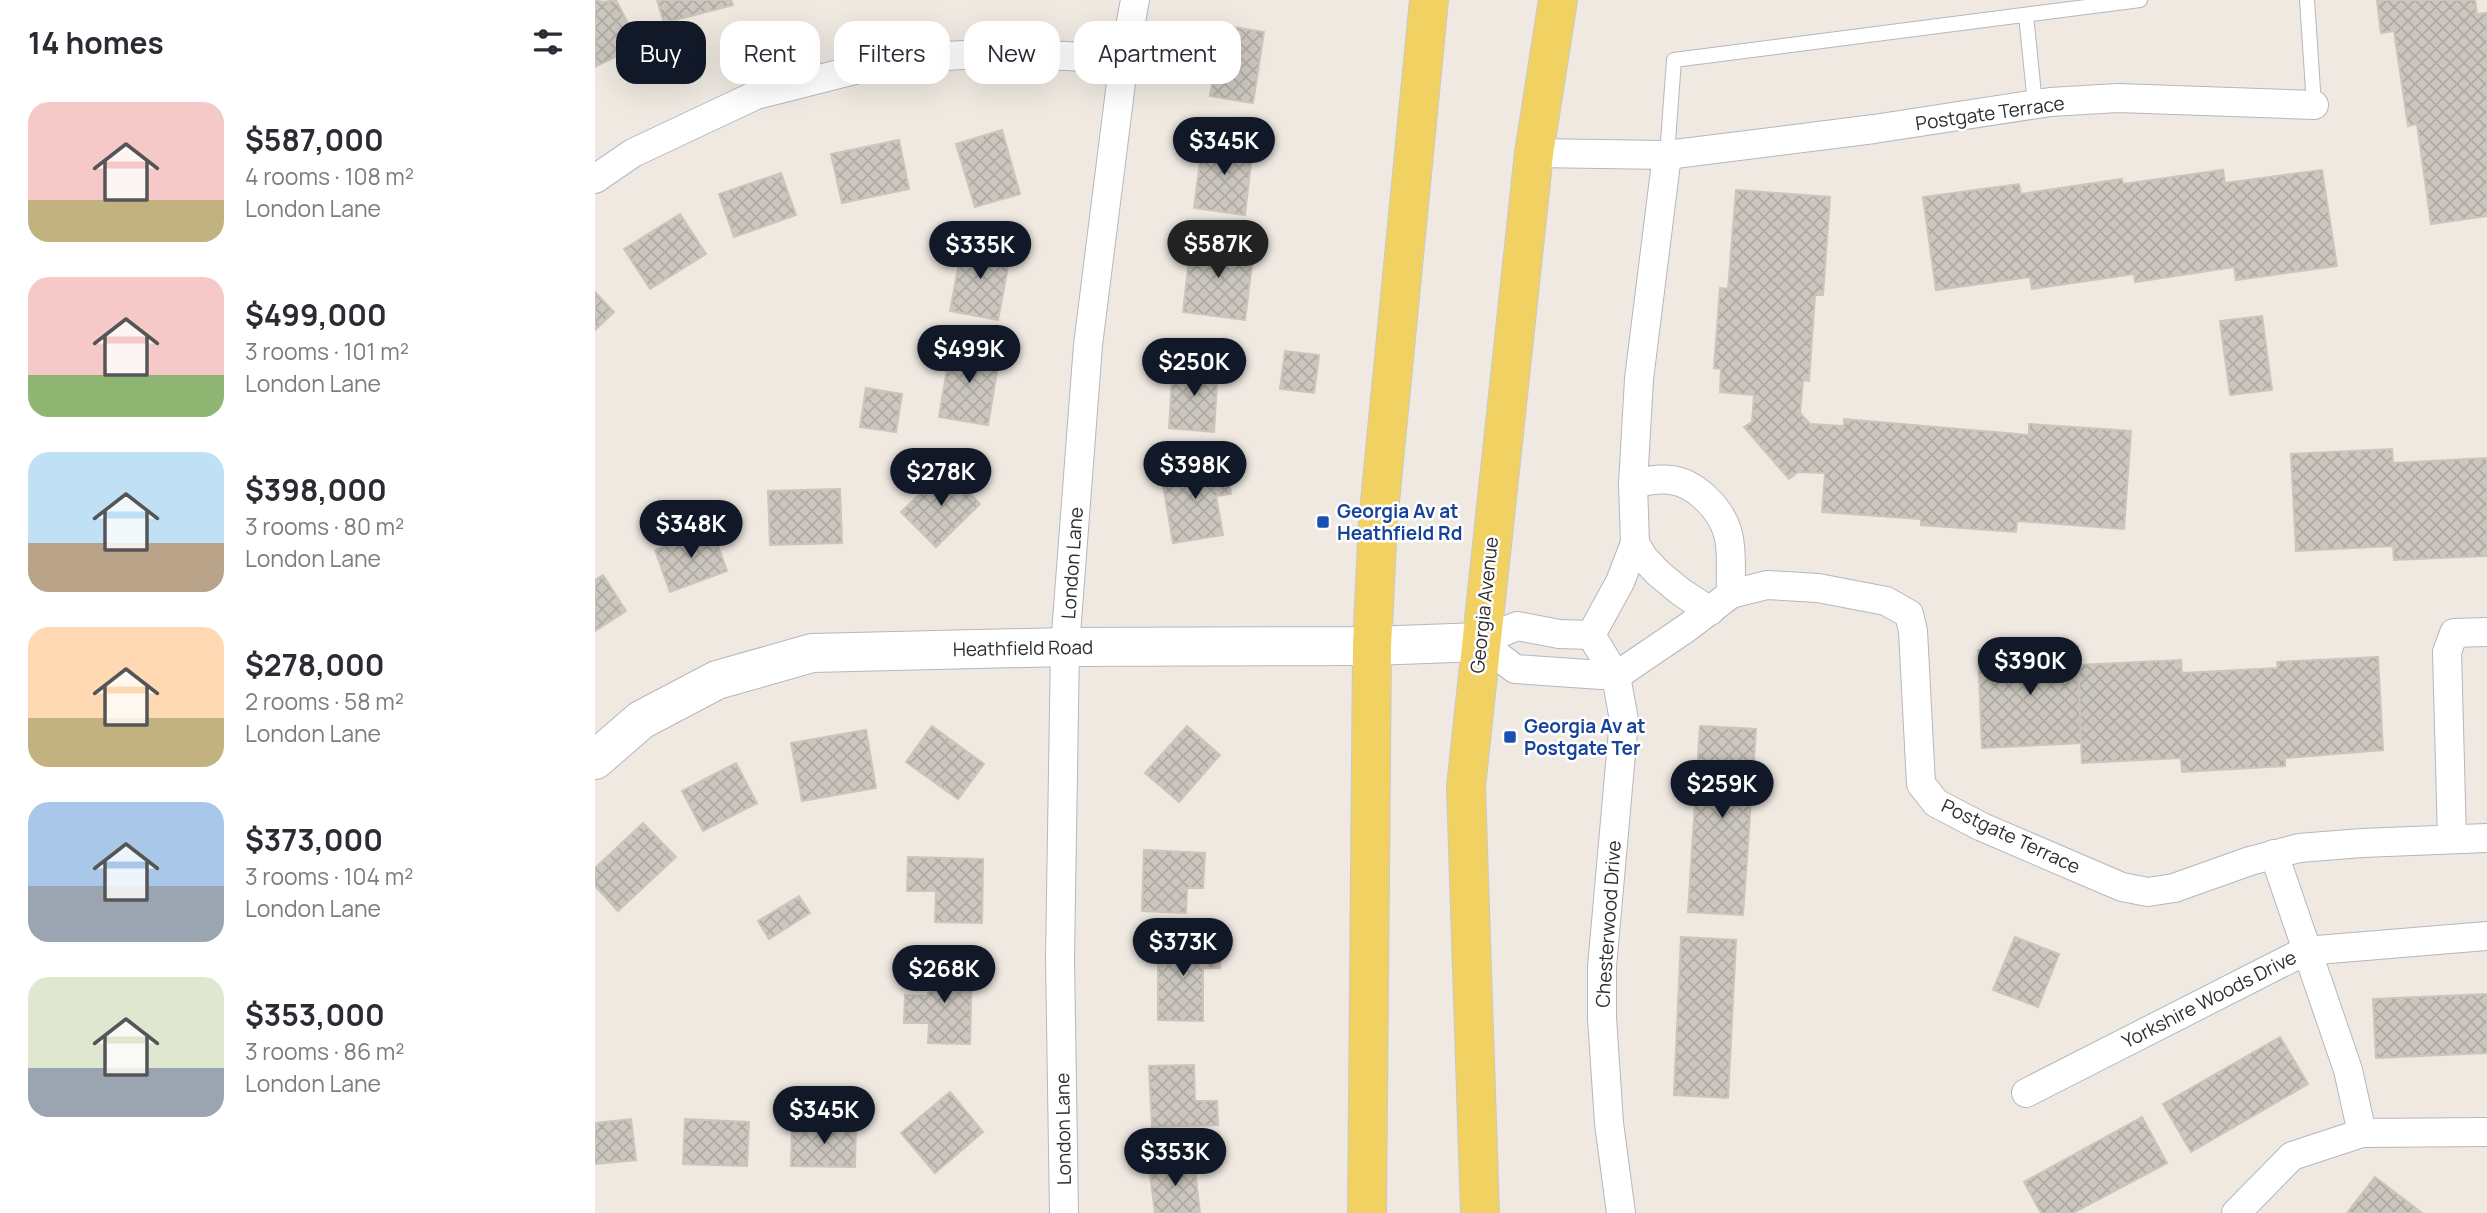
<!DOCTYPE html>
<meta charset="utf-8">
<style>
body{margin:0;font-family:Manrope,sans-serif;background:#f7f7f7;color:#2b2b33;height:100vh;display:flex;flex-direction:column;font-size:26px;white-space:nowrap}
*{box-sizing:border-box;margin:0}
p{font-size:23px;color:#7c7c81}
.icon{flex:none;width:38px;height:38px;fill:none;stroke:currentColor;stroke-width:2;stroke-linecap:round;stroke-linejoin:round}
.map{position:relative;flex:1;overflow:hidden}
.sheet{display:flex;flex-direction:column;background:#fff;width:595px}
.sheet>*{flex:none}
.top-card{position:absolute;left:21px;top:21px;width:665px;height:63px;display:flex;gap:14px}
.price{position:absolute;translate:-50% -60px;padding:0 16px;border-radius:24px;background:#111827;color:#fff;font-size:23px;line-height:46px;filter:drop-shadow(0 2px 4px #0008)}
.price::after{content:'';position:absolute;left:50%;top:42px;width:21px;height:16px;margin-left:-10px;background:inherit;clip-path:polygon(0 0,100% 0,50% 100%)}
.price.on{background:#222;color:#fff}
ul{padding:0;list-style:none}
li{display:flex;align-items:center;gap:21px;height:175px;padding:0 28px}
li span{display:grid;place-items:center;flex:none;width:196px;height:140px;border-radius:21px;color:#555}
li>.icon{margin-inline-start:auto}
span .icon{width:84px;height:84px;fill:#fffc;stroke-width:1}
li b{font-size:30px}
h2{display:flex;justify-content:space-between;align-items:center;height:84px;padding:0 28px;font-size:30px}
.pill{padding:0 24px;border-radius:21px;background:#fff;box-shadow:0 7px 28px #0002;font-size:24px;line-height:63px}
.pill.on{background:#111827;color:#fff}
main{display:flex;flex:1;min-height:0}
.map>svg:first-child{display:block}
.building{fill:url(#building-cross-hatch);stroke:#cbc5ba;stroke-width:2}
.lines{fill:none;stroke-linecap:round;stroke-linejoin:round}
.lane-casing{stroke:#b4b7c1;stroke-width:16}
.street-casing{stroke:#b4b7c1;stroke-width:30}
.secondary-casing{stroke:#b4b7c1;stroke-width:40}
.primary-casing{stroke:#c9c9c9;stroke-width:40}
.lane{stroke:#fff;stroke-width:14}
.street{stroke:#fff;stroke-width:28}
.secondary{stroke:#fff;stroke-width:38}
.primary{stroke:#f2d163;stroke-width:38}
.transit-dot{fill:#1a4fb4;stroke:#fff;stroke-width:2.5}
.labels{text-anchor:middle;stroke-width:5;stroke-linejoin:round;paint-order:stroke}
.street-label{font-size:19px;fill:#2e2e2e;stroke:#fff}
.transit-label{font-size:19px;font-weight:bold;fill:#164399;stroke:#fff;text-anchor:start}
</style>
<main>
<section class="sheet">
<h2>14 homes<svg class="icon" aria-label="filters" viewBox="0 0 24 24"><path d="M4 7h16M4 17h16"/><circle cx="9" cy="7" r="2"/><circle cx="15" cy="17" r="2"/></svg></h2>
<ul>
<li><span style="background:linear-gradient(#f6c9c9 70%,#c2b280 0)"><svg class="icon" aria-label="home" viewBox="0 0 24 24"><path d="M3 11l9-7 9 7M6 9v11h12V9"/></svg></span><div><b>$587,000</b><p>4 rooms · 108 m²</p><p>London Lane</p></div></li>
<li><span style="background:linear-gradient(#f6c9c9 70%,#8fb573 0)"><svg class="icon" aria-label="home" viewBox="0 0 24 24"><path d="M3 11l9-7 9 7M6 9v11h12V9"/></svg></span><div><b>$499,000</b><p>3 rooms · 101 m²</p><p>London Lane</p></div></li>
<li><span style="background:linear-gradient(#bfe0f5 65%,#b9a48a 0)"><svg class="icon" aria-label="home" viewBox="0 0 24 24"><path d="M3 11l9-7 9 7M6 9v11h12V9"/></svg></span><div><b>$398,000</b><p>3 rooms · 80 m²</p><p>London Lane</p></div></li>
<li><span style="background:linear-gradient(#ffd9b3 65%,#c2b280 0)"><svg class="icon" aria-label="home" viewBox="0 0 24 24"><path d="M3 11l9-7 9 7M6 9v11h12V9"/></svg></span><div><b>$278,000</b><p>2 rooms · 58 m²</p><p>London Lane</p></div></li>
<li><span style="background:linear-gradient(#a9c7e8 60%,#9aa5b1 0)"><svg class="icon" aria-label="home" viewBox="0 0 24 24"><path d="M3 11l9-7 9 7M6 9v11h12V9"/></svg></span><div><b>$373,000</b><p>3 rooms · 104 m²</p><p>London Lane</p></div></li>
<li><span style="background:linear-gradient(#dfe7d0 65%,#9aa5b1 0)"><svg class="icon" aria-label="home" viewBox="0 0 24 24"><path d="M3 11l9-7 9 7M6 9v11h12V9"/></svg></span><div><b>$353,000</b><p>3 rooms · 86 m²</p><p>London Lane</p></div></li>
</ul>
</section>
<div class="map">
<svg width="1892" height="1213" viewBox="0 0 1892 1213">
<defs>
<pattern id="building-cross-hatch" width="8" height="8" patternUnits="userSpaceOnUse" patternTransform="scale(1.75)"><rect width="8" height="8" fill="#cbc7bf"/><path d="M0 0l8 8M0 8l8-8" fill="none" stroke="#afaba4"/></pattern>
</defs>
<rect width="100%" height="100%" fill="#efe9e1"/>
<g class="building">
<path d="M0 0 8 2 21 0 44 45 0 67Z"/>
<path d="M62 0H136L138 5 69 23Z"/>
<path d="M1782 0H1880L1882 14 1892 13V216L1836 224 1822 124 1813 126 1799 31 1786 33Z"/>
<path d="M627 25 669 32 658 103 615 96Z"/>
<path d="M407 130 425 194 380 207 361 144Z"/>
<path d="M608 139 658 145 650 215 599 208Z"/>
<path d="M304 140 314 189 247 203 236 154Z"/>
<path d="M1628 170 1630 183 1727 170 1742 266 1641 280 1639 267 1540 282 1539 274 1437 289 1435 277 1341 290 1328 197 1424 184 1426 194 1527 179 1528 184Z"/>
<path d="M186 173 201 215 139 237 124 194Z"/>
<path d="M1141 190 1235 197 1228 295H1220L1214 381 1208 380 1205 413 1215 424 1249 426V419L1434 435V424L1536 431 1529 529 1422 521 1421 532 1326 525V519L1227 512 1230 473 1203 472 1194 479 1149 427 1157 422 1159 395 1125 392 1126 369 1119 368 1125 288 1133 289Z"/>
<path d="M85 214 111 254 55 289 29 249Z"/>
<path d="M596 241 659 249 650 320 588 312Z"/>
<path d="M368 242 416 251 403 320 355 311Z"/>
<path d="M0 292 19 312 0 330Z"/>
<path d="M1667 316 1677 390 1635 395 1625 321Z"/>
<path d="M356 345 405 353 393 425 344 417Z"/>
<path d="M690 351 724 355 719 393 685 389Z"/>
<path d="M578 364 623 367 619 432 574 428Z"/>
<path d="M271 388 307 394 301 432 265 427Z"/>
<path d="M1797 449 1798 463 1892 458V556L1799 560 1798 546 1701 551 1696 454Z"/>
<path d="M631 463 636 494 621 496 628 535 578 543 566 473Z"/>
<path d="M351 469 385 504 341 547 306 512Z"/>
<path d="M245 489 247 543 175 545 173 491Z"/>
<path d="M117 529 132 571 75 592 60 550Z"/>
<path d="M8 575 31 611 0 631V580Z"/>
<path d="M1483 646 1486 743 1387 748 1383 650Z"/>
<path d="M1783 657 1788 750 1690 758V766L1587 772 1586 758 1487 763 1483 665 1586 660 1587 673 1683 668 1682 662Z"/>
<path d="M337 726 389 764 363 799 311 762Z"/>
<path d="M592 726 625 755 584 802 550 773Z"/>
<path d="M1105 726 1161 729 1148 915 1093 912Z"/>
<path d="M271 730 281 788 207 801 196 743Z"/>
<path d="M141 763 162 803 108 831 87 791Z"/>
<path d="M48 823 81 857 23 911 0 886V868Z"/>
<path d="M549 850 610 853 608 888H592L591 913 547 911Z"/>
<path d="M313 857 388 859 387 923 340 922 341 891H312Z"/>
<path d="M204 896 215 913 174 939 163 921Z"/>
<path d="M1086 937 1141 940 1133 1098 1079 1095Z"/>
<path d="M1420 937 1464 954 1443 1007 1398 990Z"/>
<path d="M554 942 625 943V968H608V1021L563 1020V961H554Z"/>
<path d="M334 964 377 965 375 1044 333 1043 334 1023H309L310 995 333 996Z"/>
<path d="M1892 994V1053L1781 1058 1778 999Z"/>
<path d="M1685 1037 1713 1084 1596 1152 1568 1104Z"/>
<path d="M599 1065 600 1101H622L623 1125 557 1127 554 1066Z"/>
<path d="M355 1092 388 1132 340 1173 306 1133Z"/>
<path d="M1547 1117 1572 1163 1478 1213H1446L1429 1182Z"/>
<path d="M36 1119 41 1160 0 1164V1123Z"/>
<path d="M90 1119 154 1122 152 1166 88 1164Z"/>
<path d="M197 1125 261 1126 260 1167 196 1166Z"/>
<path d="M599 1161 605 1213H560L554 1167Z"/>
<path d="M1780 1177 1827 1213H1752Z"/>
</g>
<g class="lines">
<g class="lane-casing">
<g id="lane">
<path d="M1712 0 1719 105"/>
<path d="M1431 15 1440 104"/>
<path d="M1072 155 1079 60 1545 0"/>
</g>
</g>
<g class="street-casing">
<g id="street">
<path d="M939 153 1072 155 1279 129 1455 102 1523 98 1719 105"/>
<path d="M1072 155 1044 379 1038 484 1040 543 1048 557 1063 573 1086 592 1115 611"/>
<path d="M0 179 38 153 161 95 307 58 412 53 529 59"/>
<path d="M1038 484C1050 481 1064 478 1076 480 1101 483 1127 510 1133 534 1138 552 1135 575 1136 594"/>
<path d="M996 635 964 634 922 626 885 642 920 669 1021 676 1093 627 1136 594 1172 585 1223 588 1291 601 1314 614 1318 631 1326 784 1341 803 1387 827 1527 887 1553 892 1579 888 1655 861 1704 848 1767 843 1892 838"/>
<path d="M996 635 1021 676 1029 720 1007 967V1018L1014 1123 1026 1213"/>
<path d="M996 635 1025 582 1040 543"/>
<path d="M1857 839 1852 652 1859 633 1892 632"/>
<path d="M1679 854 1753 1070 1767 1133"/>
<path d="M1431 1093 1710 951 1892 936"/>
<path d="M469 1213 465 958 470 647 493 345 529 59 540 0"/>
<path d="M1641 1213 1697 1156 1767 1133 1892 1132"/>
</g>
</g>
<g class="secondary-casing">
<path id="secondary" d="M0 760 46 720 122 680 217 653 470 647 777 646 885 642"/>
</g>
<g class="primary-casing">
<g id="primary">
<path d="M772 1213 777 646 783 522 834 0"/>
<path d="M885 1213 871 787 939 153 963 0"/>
</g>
</g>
<use href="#lane" class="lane"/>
<use href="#street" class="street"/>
<use href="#secondary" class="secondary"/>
<use href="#primary" class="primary"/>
</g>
<g class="transit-dot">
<rect x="721" y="515" width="14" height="14" rx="3.5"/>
<rect x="908" y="730" width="14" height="14" rx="3.5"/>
</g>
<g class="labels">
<g class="street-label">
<text transform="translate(1395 113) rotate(-8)" y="7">Postgate Terrace</text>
<text transform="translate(477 563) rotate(-86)" y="7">London Lane</text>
<text transform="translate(889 605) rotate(-84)" y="7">Georgia Avenue</text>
<text transform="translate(428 648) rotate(-1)" y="7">Heathfield Road</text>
<text transform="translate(1416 836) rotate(25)" y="7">Postgate Terrace</text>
<text transform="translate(1013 924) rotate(-86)" y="7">Chesterwood Drive</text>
<text transform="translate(1614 999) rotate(-27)" y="7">Yorkshire Woods Drive</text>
<text transform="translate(468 1129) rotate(-91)" y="7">London Lane</text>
</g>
<g class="transit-label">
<text x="742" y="518">Georgia Av at<tspan x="742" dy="22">Heathfield Rd</tspan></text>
<text x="929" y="733">Georgia Av at<tspan x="929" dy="22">Postgate Ter</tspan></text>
</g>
</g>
</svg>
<b class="price" style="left:629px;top:177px">$345K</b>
<b class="price on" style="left:623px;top:280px">$587K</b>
<b class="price" style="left:385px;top:281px">$335K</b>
<b class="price" style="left:374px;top:385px">$499K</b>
<b class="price" style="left:599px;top:398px">$250K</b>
<b class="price" style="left:600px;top:501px">$398K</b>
<b class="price" style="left:346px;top:508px">$278K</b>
<b class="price" style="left:96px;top:560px">$348K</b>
<b class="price" style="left:1435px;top:697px">$390K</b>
<b class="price" style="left:1127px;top:820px">$259K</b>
<b class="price" style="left:588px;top:978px">$373K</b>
<b class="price" style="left:349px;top:1005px">$268K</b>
<b class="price" style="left:229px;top:1146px">$345K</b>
<b class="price" style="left:580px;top:1188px">$353K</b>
<div class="top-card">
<a class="pill on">Buy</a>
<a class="pill">Rent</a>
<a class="pill">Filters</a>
<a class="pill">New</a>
<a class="pill">Apartment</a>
</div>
</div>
</main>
